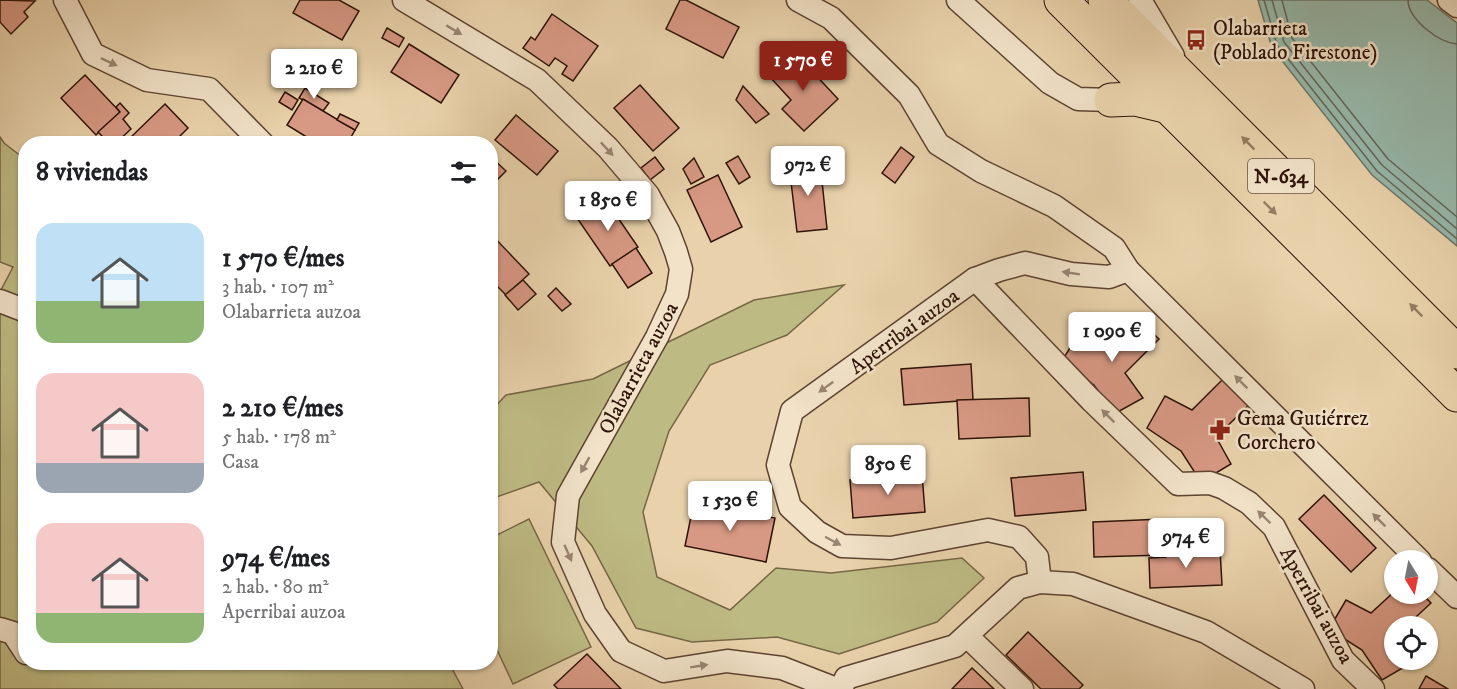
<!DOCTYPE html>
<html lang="es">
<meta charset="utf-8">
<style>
body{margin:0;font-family:"IM FELL DW Pica",serif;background:#f2f2f2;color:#202124;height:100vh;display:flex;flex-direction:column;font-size:22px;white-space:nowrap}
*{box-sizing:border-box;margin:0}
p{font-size:20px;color:#757577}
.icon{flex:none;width:33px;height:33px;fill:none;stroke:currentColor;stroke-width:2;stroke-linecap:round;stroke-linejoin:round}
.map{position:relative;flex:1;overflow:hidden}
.sheet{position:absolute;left:18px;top:136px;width:480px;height:534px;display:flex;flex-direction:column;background:#fff;border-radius:24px;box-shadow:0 2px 4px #0004}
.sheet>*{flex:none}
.needle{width:39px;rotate:170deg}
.controls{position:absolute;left:1384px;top:550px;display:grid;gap:12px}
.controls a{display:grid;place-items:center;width:54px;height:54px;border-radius:50%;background:#fff;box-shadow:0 2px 4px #0004;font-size:30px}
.price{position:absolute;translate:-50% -51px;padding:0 14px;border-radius:6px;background:#fff;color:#222;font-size:20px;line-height:39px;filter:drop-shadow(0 2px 3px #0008)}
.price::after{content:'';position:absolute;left:50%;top:36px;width:18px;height:14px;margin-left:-9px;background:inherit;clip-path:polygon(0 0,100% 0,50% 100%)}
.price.current{background:#8f2418;color:#fff}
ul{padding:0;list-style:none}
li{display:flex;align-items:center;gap:18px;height:150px;padding:0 18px}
li span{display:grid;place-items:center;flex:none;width:168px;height:120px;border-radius:18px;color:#555}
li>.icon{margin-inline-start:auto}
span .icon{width:72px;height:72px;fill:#fffc;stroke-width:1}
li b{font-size:26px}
h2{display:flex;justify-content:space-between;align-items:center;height:72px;padding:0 18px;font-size:26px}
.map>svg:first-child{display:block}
.green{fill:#beba83;stroke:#766646;stroke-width:1.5}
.water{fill:#97b8aa;stroke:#6d7669;stroke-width:1.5}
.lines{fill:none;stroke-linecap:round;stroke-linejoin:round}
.shore{stroke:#626659;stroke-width:1.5}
.building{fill:#d89984;stroke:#2e1308;stroke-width:1.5}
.minor-casing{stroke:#5d4331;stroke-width:25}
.highway-casing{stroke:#2e1308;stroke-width:35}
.minor{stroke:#f1e2c8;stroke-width:22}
.highway{stroke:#e9d2ab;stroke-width:33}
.oneway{fill:#998572}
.oneway2{fill:#957c62}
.labels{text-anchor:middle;stroke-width:5;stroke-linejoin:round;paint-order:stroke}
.shield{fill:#f1e2c8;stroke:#685142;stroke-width:1.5}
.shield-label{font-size:20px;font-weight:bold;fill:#2e1308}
.poi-label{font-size:21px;fill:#2e1308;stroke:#f1e2c8;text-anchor:start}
.street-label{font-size:21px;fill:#2e1308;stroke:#f1e2c8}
</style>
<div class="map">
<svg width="1457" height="689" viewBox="0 0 1457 689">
<rect width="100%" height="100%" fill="#e9d2ab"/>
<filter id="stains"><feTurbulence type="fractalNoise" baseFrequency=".00333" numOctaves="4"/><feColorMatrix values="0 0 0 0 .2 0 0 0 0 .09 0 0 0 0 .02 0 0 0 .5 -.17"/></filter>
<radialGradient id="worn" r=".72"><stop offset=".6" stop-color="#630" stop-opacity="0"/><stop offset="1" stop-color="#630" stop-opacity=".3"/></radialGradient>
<g class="green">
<path d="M0 137 4 143 26 160V663H449L463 689H0V292L13 267 0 262Z"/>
<path d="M844 285 787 335 710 365 669 431 643 512 657 577 730 610 776 568 831 573 962 558 984 578 937 622 839 654 777 637 692 642 636 628 592 546 539 482 491 499V411L506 395 593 379 754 300Z"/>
<path d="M529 519 591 647 513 684 491 637V538Z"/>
</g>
<path class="water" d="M1258 0H1427L1457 23V246L1372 175 1272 48Z"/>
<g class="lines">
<g class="shore">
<path d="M1264 0 1277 45 1377 171 1457 239"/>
<path d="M1272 0 1284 42 1382 165 1457 229"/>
<path d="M1282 0 1292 38 1388 159 1457 217"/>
<path d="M1408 0C1408 19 1439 43 1457 44"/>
</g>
</g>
<g class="building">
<path d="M0 0 35 1 24 12 28 17 11 34 0 22Z"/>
<path d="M300 0H339L359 11 342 40 293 13Z"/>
<path d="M680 0H686L739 27 723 58 666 29Z"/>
<path d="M552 14 598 46 573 81 562 74 567 66 555 58 549 66 523 48 531 37 535 40Z"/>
<path d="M387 28 404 38 399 47 382 38Z"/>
<path d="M409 44 459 75 441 103 391 72Z"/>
<path d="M795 53 838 99 804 131 782 109 791 100 770 77Z"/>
<path d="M804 53 816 65 811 71 799 58Z"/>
<path d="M85 75 120 112 96 135 61 98Z"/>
<path d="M640 85 679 128 653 151 614 108Z"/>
<path d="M743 86 769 114 756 123 736 100Z"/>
<path d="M305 88 329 103 323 111 299 98Z"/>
<path d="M285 92 298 100 292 110 279 102Z"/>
<path d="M303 99 355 130 347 144H318L287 125Z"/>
<path d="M120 103 129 113 123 119 131 129 115 144H100L98 142 103 137 98 132 120 112 116 107Z"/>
<path d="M165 104 188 128 172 144H133L129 139Z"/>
<path d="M340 114 359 123 355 130 337 120Z"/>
<path d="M516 115 558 151 537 175 495 140Z"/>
<path d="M901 147 914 157 895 183 882 173Z"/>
<path d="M738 156 750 177 739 184 726 163Z"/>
<path d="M491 157 506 171 492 185 490 184Z"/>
<path d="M655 157 664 169 650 180 641 168Z"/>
<path d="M694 158 704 177 691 184 683 169Z"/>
<path d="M820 162 827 229 797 232 789 165Z"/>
<path d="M718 175 742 227 711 242 687 190Z"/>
<path d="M583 199 590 209 579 217 572 206Z"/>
<path d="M605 199 638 247 610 266 577 218Z"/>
<path d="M490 233 529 274 506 295 490 279Z"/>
<path d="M636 248 652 273 628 288 612 264Z"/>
<path d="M523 280 536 294 518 310 505 295Z"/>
<path d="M556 288 571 304 562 311 548 296Z"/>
<path d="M1132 314 1159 339 1125 373 1143 398 1114 414 1094 385 1061 362 1079 334 1103 349Z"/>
<path d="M971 364 973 400 904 405 901 369Z"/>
<path d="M1225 377 1250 404 1216 437 1231 464 1201 482 1181 451 1147 428 1165 396 1192 410Z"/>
<path d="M1029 398 1030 436 959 439 957 400Z"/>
<path d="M1083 472 1086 510 1015 516 1011 478Z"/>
<path d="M922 474 925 512 853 518 850 480Z"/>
<path d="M1324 495 1376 548 1351 572 1299 519Z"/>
<path d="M694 502 775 518 766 562 685 546Z"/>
<path d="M1163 519 1164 555 1094 557 1093 522Z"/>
<path d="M1220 549 1222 585 1150 588 1149 558 1166 557V551Z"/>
<path d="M1395 591V594H1422L1431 603 1405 627H1395V660H1412L1413 662 1382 680 1362 650 1329 629 1346 600 1371 613Z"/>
<path d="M1028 632 1083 685 1079 689H1041L1006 655Z"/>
<path d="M587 654 621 689H558L554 685Z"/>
<path d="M972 668 994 689H952Z"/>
<path d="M1426 676 1448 689H1419Z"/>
</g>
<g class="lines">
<g class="minor-casing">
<g id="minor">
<path d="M65 0 93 54 147 80 209 89 263 144"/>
<path d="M404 0 537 80 608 148 648 195 668 231 676 252 681 269 677 294 657 337 568 496 563 542 595 614 621 651 664 671 727 661 782 668 836 689"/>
<path d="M798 0 831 18 909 95 938 144 981 171 1054 206 1114 248 1128 270 1420 561"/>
<path d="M958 0 1050 83 1078 99 1111 100"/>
<path d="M1140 0 1173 56"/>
<path d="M1449 0 1457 6"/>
<path d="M975 279 1091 400 1178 484 1210 483 1224 488 1249 503 1274 527 1343 660 1373 689"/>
<path d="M0 301 26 311"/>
<path d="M1428 569 1457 597"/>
<path d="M1040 582 1037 557 1019 537 988 530 891 548 842 546 817 532 790 507 778 465 792 411 975 279 999 270 1025 263 1071 274 1109 277 1128 270"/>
<path d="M0 629 13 633 26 653"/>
<path d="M967 636 1022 689"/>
<path d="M841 689 846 678 955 646 1018 588 1040 582 1073 584 1206 632 1303 689"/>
</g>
</g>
<g class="highway-casing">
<g id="highway">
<path d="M1061 0 1457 395"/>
<path d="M1105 0 1457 352"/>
<path d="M1111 100 1135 99 1169 107"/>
</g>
</g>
<use href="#minor" class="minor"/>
<use href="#highway" class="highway"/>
</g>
<defs><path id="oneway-solid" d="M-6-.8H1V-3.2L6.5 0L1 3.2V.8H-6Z" transform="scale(1.5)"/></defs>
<g class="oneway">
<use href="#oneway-solid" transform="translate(454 30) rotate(31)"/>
<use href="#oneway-solid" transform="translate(109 62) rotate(25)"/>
<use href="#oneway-solid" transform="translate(607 149) rotate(47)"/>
<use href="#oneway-solid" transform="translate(1071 273) rotate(-171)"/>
<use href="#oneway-solid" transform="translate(1241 382) rotate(-135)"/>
<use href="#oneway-solid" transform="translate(826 387) rotate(144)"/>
<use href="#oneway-solid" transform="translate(1108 416) rotate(-135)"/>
<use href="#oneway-solid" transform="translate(585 465) rotate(119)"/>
<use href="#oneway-solid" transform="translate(1264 517) rotate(-136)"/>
<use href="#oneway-solid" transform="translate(1379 520) rotate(-135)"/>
<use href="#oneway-solid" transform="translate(833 541) rotate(28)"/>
<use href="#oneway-solid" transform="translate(568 553) rotate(66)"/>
<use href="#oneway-solid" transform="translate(699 666) rotate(-9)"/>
</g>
<g class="oneway2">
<use href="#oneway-solid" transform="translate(1248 143) rotate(-135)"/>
<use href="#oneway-solid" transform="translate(1270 208) rotate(45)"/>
<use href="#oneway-solid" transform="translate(1416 310) rotate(-135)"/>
</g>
<defs>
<g id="bus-bare" transform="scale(1.62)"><path d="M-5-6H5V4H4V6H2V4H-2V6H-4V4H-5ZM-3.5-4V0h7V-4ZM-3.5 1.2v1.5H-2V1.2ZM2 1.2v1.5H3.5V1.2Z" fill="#8f2418" stroke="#f1e2c8" stroke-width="2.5" paint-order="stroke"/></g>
<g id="pharmacy-bare" transform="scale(1.62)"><path d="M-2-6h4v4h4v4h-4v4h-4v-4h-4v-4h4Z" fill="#8f2418" stroke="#f1e2c8" stroke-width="2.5" paint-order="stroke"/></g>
</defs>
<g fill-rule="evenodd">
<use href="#bus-bare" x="1196" y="40"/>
<use href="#pharmacy-bare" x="1220" y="430"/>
</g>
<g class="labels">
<rect class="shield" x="1248" y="159" width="66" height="34" rx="4.5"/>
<g class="shield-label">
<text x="1281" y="183">N-634</text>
</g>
<g class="poi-label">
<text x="1213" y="35">Olabarrieta<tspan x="1213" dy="24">(Poblado Firestone)</tspan></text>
<text x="1237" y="425">Gema Gutiérrez<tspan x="1237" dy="24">Corchero</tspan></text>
</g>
<g class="street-label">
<text transform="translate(904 331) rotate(-36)" y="7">Aperribai auzoa</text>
<text transform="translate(638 368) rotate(-62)" y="7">Olabarrieta auzoa</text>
<text transform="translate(1317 605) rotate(61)" y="7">Aperribai auzoa</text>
</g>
</g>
<rect width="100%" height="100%" filter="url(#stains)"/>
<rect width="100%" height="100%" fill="url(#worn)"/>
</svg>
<div class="controls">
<a><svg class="needle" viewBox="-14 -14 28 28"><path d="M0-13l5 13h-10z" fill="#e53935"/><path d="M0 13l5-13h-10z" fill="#757577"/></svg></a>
<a><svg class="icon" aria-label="locate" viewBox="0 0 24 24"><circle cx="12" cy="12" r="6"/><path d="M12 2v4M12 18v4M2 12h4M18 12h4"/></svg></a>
</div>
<b class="price current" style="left:803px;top:92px">1 570 €</b>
<b class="price" style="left:314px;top:100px">2 210 €</b>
<b class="price" style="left:808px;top:197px">972 €</b>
<b class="price" style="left:608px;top:232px">1 850 €</b>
<b class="price" style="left:1112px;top:363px">1 090 €</b>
<b class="price" style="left:888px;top:496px">850 €</b>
<b class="price" style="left:730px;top:532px">1 530 €</b>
<b class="price" style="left:1186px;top:569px">974 €</b>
<section class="sheet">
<h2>8 viviendas<svg class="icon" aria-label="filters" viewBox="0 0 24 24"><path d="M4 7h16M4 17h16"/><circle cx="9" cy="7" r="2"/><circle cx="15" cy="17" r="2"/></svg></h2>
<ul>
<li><span style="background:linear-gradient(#bfe0f5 65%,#8fb573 0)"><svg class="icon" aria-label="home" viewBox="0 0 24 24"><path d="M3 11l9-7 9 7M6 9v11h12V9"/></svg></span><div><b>1 570 €/mes</b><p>3 hab. · 107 m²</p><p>Olabarrieta auzoa</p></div></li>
<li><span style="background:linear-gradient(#f6c9c9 75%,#9aa5b1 0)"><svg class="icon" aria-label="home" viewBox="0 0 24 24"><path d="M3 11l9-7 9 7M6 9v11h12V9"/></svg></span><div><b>2 210 €/mes</b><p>5 hab. · 178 m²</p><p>Casa</p></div></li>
<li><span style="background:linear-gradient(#f6c9c9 75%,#8fb573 0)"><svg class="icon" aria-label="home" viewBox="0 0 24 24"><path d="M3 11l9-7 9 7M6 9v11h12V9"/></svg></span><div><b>974 €/mes</b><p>2 hab. · 80 m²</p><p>Aperribai auzoa</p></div></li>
</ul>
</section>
</div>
